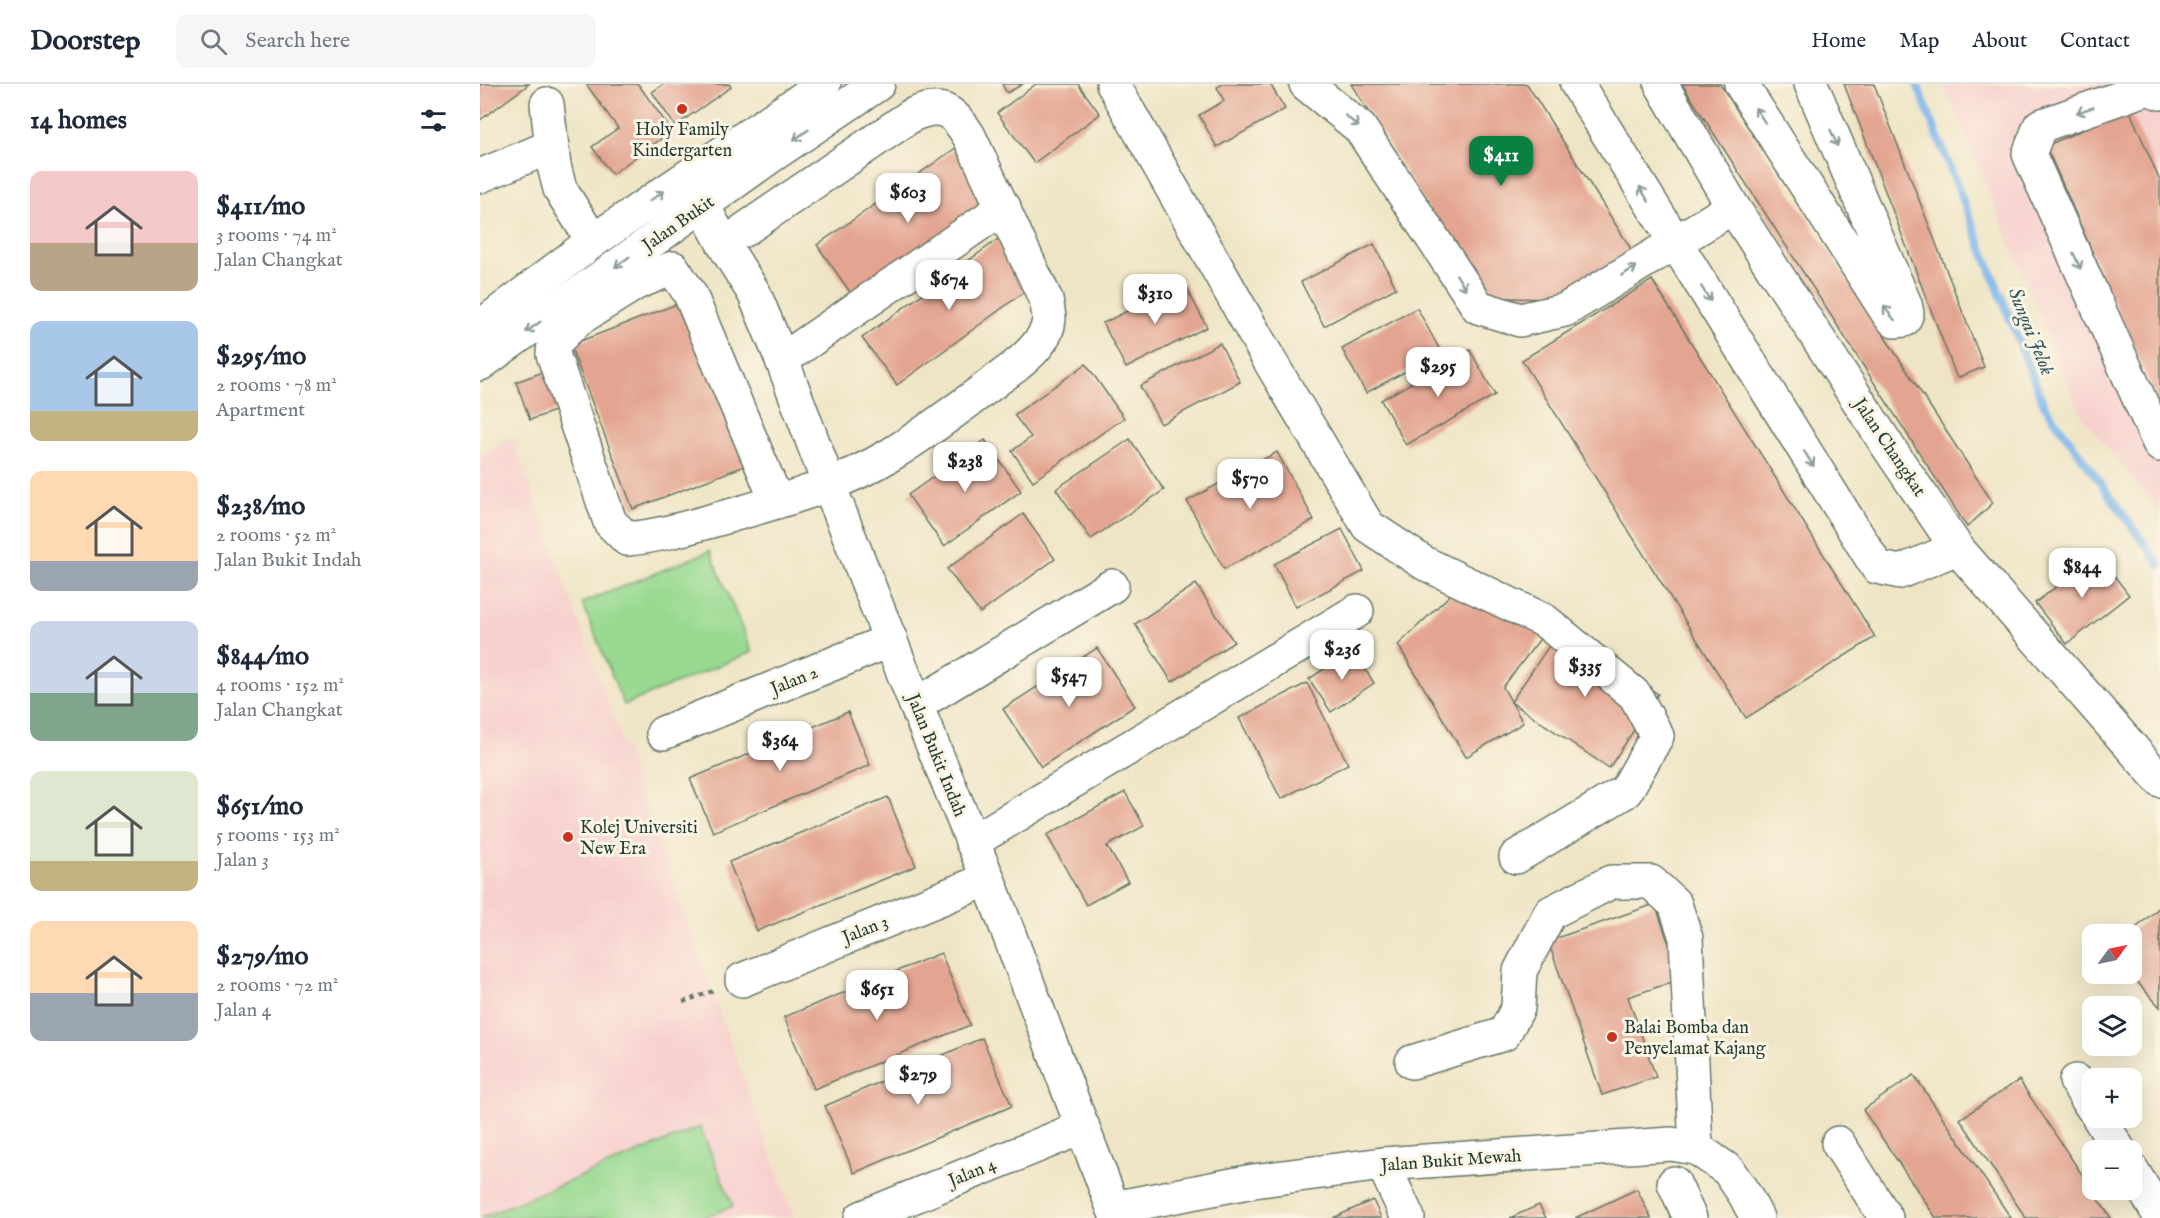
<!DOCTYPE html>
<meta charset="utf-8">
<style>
body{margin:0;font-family:"IM FELL English",serif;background:#f6f6f7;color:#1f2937;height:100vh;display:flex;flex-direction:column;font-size:22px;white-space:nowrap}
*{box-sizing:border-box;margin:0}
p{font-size:20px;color:#747a83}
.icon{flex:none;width:33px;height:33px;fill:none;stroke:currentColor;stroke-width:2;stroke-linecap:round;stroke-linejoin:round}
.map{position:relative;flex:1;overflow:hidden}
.sheet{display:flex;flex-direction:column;background:#fff;width:480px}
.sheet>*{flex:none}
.needle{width:39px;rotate:57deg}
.controls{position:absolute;left:1602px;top:840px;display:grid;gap:12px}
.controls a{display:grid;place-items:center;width:60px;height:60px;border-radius:12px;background:#fff;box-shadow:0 6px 24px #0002;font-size:30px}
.price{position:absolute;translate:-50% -51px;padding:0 14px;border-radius:12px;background:#fff;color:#222;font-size:20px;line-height:39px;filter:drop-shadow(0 2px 3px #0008)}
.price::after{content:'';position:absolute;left:50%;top:36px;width:18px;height:14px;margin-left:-9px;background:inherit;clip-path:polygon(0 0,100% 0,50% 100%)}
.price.current{background:#0b8043;color:#fff}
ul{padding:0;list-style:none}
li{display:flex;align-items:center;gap:18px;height:150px;padding:0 30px}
li span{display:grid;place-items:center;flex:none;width:168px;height:120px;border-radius:12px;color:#555}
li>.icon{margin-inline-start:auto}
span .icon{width:72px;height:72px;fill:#fffc;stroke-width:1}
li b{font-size:26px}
h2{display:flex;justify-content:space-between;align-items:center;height:72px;padding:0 30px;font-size:26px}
header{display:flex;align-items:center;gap:36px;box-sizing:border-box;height:84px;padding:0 30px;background:#fff;border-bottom:2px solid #e0e1e3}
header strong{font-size:28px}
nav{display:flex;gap:33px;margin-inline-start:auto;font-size:21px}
.search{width:420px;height:54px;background:#f6f6f7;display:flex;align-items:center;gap:15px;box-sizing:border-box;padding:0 21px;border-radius:12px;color:#747a83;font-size:22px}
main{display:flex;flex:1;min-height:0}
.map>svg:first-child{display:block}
.built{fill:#f7d0cd}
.park{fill:#97d990;stroke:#5b8b62;stroke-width:1.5}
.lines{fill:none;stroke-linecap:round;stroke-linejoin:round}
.stream{stroke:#7ab5eb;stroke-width:8}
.building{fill:#e3a491}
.minor-casing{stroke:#687867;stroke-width:36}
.major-casing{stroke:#687867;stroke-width:36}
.path{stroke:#687867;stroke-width:4;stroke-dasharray:4.5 4.5;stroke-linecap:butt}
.minor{stroke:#fff;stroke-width:33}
.major{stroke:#fff;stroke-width:33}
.oneway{stroke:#8f9e9a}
.poi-dot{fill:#c8321e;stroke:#fcf5e5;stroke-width:2}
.labels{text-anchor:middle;stroke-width:6;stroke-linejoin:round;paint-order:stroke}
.poi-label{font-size:18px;fill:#1f3d34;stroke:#fcf5e5;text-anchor:start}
.street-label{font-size:18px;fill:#1f3d34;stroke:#fcf5e5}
.water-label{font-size:20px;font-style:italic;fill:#365b62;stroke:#fcf5e5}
</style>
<header>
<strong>Doorstep</strong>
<div class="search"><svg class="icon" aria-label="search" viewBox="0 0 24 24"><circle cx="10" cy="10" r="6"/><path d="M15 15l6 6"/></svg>Search here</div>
<nav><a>Home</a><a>Map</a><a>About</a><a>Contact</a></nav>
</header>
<main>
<section class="sheet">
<h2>14 homes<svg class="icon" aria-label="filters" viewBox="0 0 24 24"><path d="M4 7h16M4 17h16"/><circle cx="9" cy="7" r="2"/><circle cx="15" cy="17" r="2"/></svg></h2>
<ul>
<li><span style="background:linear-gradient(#f6c9c9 60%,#b9a48a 0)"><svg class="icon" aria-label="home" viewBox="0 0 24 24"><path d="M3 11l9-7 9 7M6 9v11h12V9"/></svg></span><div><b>$411/mo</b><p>3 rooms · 74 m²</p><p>Jalan Changkat</p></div></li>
<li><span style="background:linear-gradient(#a9c7e8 75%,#c2b280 0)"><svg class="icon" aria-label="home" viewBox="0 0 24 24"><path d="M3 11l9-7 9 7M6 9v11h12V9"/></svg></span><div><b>$295/mo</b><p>2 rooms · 78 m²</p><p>Apartment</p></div></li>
<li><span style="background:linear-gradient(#ffd9b3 75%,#9aa5b1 0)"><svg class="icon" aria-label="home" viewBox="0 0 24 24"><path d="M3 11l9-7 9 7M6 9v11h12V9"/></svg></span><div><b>$238/mo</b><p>2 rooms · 52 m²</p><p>Jalan Bukit Indah</p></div></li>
<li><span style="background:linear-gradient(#c9d6e8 60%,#7fa58c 0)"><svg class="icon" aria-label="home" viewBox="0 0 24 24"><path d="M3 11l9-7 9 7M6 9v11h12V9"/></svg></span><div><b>$844/mo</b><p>4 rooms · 152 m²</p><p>Jalan Changkat</p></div></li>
<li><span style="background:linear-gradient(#dfe7d0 75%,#c2b280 0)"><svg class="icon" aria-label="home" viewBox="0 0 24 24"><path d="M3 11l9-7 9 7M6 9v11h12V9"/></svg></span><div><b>$651/mo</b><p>5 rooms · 153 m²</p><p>Jalan 3</p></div></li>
<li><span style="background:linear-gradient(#ffd9b3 60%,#9aa5b1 0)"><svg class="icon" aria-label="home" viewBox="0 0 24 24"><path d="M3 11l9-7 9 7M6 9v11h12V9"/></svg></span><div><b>$279/mo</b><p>2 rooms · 72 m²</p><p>Jalan 4</p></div></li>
</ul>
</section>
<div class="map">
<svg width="1680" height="1134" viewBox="0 0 1680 1134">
<rect width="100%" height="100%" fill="#fcf5e5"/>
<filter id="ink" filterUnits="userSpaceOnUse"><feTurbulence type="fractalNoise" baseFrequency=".0167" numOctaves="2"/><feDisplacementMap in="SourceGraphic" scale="12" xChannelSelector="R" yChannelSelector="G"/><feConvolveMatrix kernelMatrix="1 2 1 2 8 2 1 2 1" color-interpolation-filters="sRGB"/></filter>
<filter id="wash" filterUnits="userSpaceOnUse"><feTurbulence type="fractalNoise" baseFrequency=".008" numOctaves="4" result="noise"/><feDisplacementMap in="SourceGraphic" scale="24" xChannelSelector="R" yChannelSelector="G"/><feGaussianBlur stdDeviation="1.35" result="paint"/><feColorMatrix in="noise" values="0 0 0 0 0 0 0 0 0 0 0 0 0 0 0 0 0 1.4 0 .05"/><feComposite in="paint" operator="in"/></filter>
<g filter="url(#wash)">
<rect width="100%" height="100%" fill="#efe5c6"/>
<g class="built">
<path d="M1464 0H1680V428L1601 331Z"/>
<path d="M32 352 314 1134H0V373Z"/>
</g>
<g class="park">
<path d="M230 467 272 568 144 621 102 519Z"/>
<path d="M220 1043 253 1122 223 1134H0Z"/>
</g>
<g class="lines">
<path class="stream" d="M1437 0 1564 321 1680 481"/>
</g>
<g id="blocks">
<g class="building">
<path d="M0 0H49L0 36Z"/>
<path d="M106 0H158L192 47 132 90 112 63 138 44Z"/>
<path d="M184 0H249L251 3 195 42 172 8Z"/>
<path d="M522 0H543L527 9Z"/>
<path d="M556 0H598L620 30 554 79 517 29Z"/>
<path d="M743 0H790L805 25 737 63 719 31 744 17 737 3Z"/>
<path d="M871 0H1047L1158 176 1095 216 1003 213Z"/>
<path d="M1202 0H1240L1513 419 1487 443Z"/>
<path d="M1364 0H1394L1504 283 1477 294Z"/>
<path d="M1649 25 1680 97V323L1566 62Z"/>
<path d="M480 61 519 118 377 218 337 161Z"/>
<path d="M521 153 555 200 417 301 382 254Z"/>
<path d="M894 160 916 204 844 242 821 198Z"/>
<path d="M1172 196 1395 553 1266 634 1042 276Z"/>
<path d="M704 199 727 243 646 284 623 239Z"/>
<path d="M205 217 267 381 153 425 90 261Z"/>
<path d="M937 224 961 268 886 309 862 265Z"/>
<path d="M740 259 760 298 681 340 660 302Z"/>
<path d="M990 266 1015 311 926 361 901 316Z"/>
<path d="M606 280 644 334 553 397 532 367 551 353 534 331Z"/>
<path d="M74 284 88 322 50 336 36 298Z"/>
<path d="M650 355 684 406 611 455 576 405Z"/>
<path d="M505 356 541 407 464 462 428 411Z"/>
<path d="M797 368 834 436 744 485 707 417Z"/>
<path d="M543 430 575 475 500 529 467 485Z"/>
<path d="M862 445 884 487 816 523 794 480Z"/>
<path d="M1618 471 1649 511 1587 560 1555 519Z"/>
<path d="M995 487 1073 538 1023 603 1043 639 986 673 918 561Z"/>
<path d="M716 500 754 558 692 598 655 540Z"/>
<path d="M1081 544 1178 610 1129 684 1031 618Z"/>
<path d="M617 564 655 622 561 683 523 625Z"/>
<path d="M873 566 894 599 851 628 829 595Z"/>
<path d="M827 599 868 680 801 715 759 634Z"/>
<path d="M368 628 390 681 233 748 210 695Z"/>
<path d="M645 708 664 742 627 762 648 798 606 821 567 751Z"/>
<path d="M408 713 436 782 277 847 249 778Z"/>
<path d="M1175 820 1201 895 1148 913 1176 993 1122 1011 1068 857Z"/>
<path d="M1680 823V923L1650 890 1652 850H1649Z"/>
<path d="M461 869 490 941 334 1005 304 933Z"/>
<path d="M502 954 532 1022 374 1089 345 1022Z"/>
<path d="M1434 991 1495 1081 1531 1134H1456L1383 1026Z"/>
<path d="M1539 996 1631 1134H1546L1523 1100 1480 1035Z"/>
<path d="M1157 1105 1171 1134H1095Z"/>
<path d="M893 1116 901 1134H853Z"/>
<path d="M1059 1121 1066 1134H1030Z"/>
</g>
</g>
</g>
<g filter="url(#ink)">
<use href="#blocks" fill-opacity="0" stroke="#687867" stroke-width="1.5"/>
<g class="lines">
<g class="minor-casing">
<g id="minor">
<path d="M633 0 791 279 888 442 944 479 1065 537 1155 611 1177 652 1146 707 1036 773"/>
<path d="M826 0 880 44 998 223 1040 236 1085 226 1253 123"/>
<path d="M1097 0 1397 483 1420 488 1477 464"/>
<path d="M1181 0 1253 123 1409 364 1477 464 1680 696"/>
<path d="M1261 0 1409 231 1415 237 1424 236 1427 229 1425 220 1331 0"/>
<path d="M1680 9 1668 4 1560 42 1549 70 1680 361"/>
<path d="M67 20 74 82 80 105 113 157"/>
<path d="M0 92 72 62"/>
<path d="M210 97 244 161 274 209 302 276 349 401 436 621 508 795 637 1134"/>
<path d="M264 146 432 31C461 18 473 26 489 52L566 216C567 222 569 229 569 235 568 255 548 272 533 284 493 313 453 345 410 371 361 401 304 416 249 432 215 441 182 452 147 455L130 438 73 270 74 259 97 236 156 199 193 184 210 210 297 418"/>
<path d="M302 276 524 123"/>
<path d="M436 621 632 502"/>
<path d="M183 649 411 556"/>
<path d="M492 758 877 527"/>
<path d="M262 896 508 795"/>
<path d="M932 978 1024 950 1038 924 1040 887 1070 829 1131 798H1171L1195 820 1206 854 1216 1064"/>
<path d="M1596 997 1612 1023"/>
<path d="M1619 1034 1639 1066"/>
<path d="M1358 1059 1406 1134"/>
<path d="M903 1080 928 1134"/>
<path d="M1652 1086 1680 1132"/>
<path d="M1194 1099 1210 1134"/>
<path d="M634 1124 773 1097 903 1080 1191 1060 1216 1064 1248 1086 1265 1111 1277 1134"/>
<path d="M381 1134 603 1043"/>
</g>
</g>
<g class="major-casing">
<g id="major">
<path d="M0 243 113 157 344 0"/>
<path d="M0 280 291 72 398 0"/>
</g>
</g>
<path class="path" d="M203 918 233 907"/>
<use href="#minor" class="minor"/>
<use href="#major" class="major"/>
</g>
<defs><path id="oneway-shaft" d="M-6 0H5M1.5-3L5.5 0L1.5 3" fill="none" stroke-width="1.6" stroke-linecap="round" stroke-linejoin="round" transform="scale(1.5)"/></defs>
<g class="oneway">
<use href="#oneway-shaft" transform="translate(1605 26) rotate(161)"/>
<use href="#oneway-shaft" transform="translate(1280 31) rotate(-123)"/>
<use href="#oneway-shaft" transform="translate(872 37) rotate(39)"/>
<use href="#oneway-shaft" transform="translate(321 51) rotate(145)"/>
<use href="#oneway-shaft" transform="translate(1354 54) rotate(67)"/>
<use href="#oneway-shaft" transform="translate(1164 110) rotate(-121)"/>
<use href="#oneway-shaft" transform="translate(177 112) rotate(-34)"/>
<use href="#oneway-shaft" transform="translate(1597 177) rotate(66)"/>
<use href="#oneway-shaft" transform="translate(142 178) rotate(145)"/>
<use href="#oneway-shaft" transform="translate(1149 187) rotate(-31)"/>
<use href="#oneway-shaft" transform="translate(981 198) rotate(57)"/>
<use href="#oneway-shaft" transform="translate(1226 210) rotate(58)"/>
<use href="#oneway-shaft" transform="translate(1409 229) rotate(-129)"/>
<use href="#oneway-shaft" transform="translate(53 243) rotate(144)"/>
<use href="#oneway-shaft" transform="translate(1329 375) rotate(58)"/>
</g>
</g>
<g class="poi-dot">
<circle cx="202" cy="25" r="6"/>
<circle cx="88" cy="753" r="6"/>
<circle cx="1132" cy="953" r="6"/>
</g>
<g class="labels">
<g class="poi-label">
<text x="202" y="51" text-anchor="middle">Holy Family<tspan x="202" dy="21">Kindergarten</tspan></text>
<text x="100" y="749">Kolej Universiti<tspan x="100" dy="21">New Era</tspan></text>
<text x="1144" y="949">Balai Bomba dan<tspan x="1144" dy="21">Penyelamat Kajang</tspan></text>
</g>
<g class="street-label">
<text transform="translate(198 139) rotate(-35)" y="6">Jalan Bukit</text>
<text transform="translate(1410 363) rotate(56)" y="6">Jalan Changkat</text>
<text transform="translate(314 596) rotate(-22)" y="6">Jalan 2</text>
<text transform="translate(457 671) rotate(68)" y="6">Jalan Bukit Indah</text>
<text transform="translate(385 845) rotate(-22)" y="6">Jalan 3</text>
<text transform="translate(971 1076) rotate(-4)" y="6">Jalan Bukit Mewah</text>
<text transform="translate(492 1088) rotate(-22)" y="6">Jalan 4</text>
</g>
<g class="water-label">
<text transform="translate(1552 247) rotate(68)" y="7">Sungai Jelok</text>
</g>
</g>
</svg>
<div class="controls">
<a><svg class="needle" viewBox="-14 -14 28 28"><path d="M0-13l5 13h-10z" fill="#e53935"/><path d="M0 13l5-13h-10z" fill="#747a83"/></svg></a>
<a><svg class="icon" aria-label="layers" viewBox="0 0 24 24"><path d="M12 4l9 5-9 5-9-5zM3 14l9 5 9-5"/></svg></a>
<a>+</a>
<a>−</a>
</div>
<b class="price current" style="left:1021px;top:103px">$411</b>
<b class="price" style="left:428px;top:140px">$603</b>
<b class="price" style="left:469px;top:227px">$674</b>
<b class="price" style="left:675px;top:241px">$310</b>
<b class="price" style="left:958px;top:314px">$295</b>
<b class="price" style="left:485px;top:409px">$238</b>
<b class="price" style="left:770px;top:426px">$570</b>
<b class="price" style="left:1602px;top:515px">$844</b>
<b class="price" style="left:862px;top:597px">$236</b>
<b class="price" style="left:1105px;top:614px">$335</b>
<b class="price" style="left:589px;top:624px">$547</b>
<b class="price" style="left:300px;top:688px">$364</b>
<b class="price" style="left:397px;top:937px">$651</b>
<b class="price" style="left:438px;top:1022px">$279</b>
</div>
</main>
